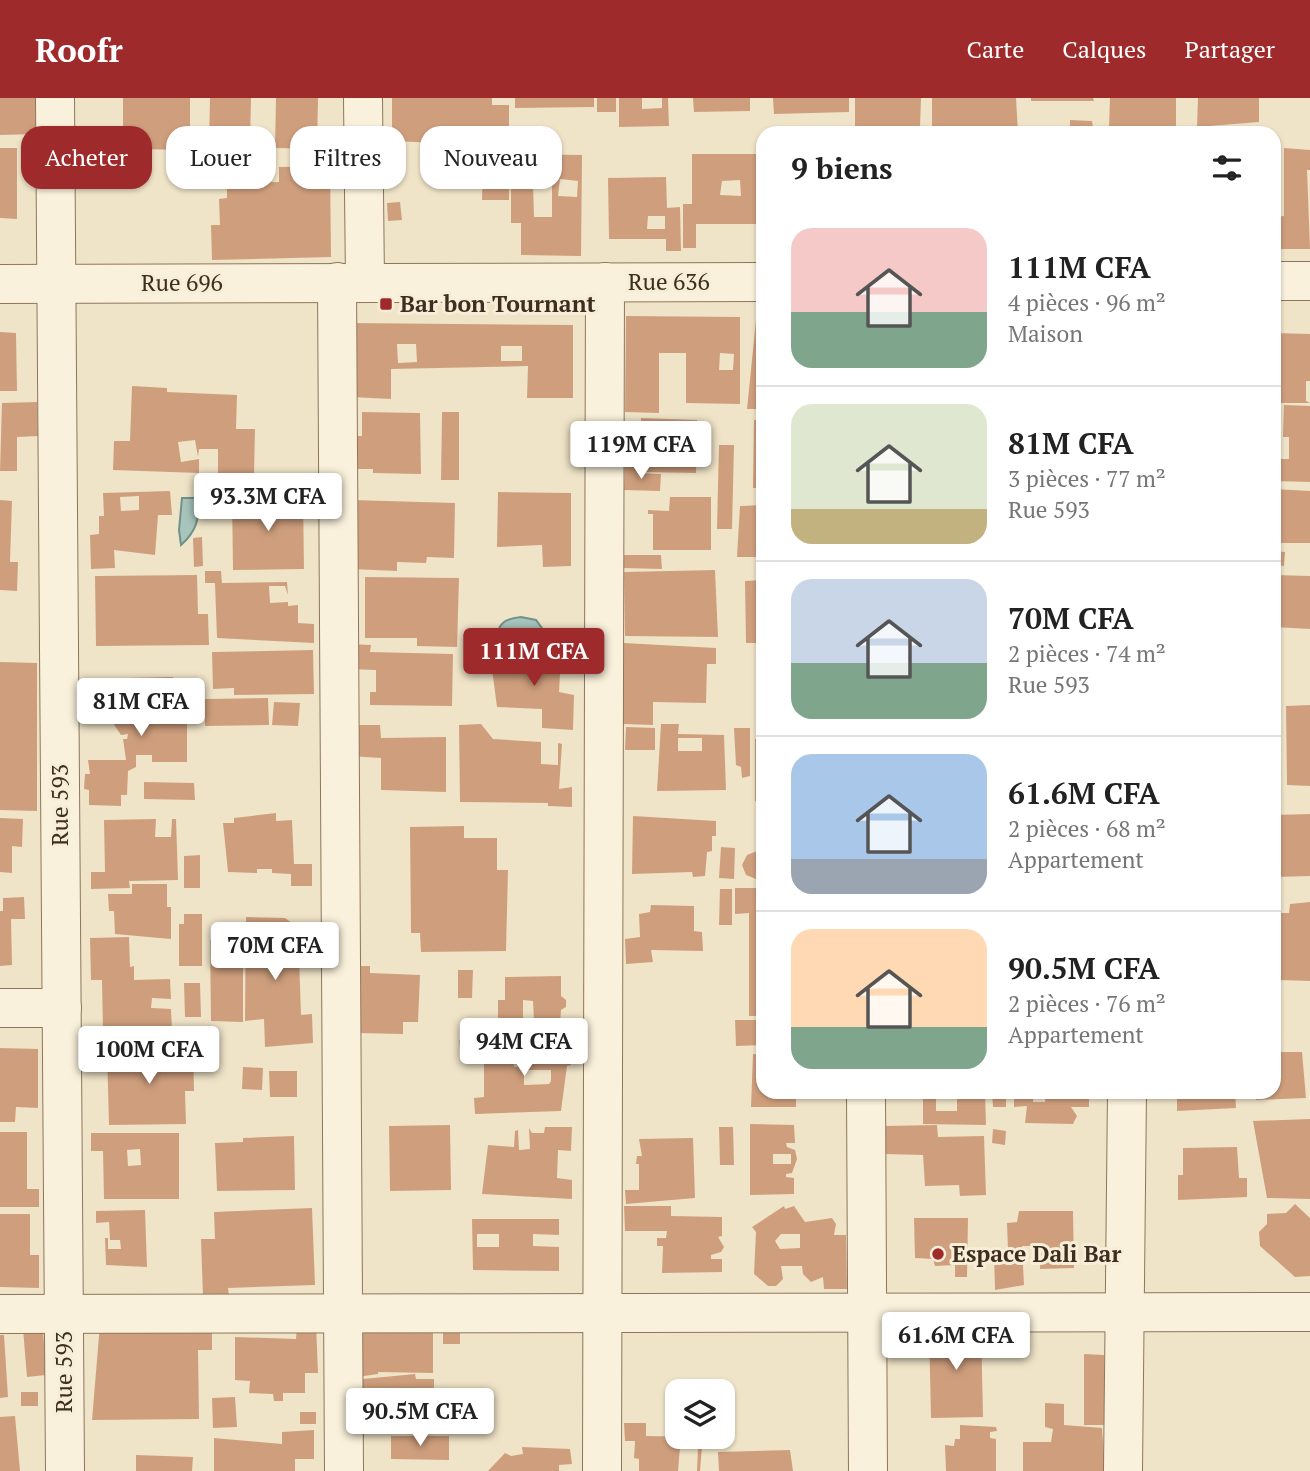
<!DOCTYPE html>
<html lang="fr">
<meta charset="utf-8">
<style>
body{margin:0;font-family:"PT Serif",serif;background:#f6f6f6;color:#222;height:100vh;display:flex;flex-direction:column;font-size:26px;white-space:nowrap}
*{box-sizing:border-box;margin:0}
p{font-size:23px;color:#767676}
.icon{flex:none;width:38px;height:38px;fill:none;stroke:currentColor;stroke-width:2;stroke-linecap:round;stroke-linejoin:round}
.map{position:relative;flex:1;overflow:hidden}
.drawer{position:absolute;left:756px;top:28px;width:525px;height:973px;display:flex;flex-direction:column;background:#fff;border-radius:21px;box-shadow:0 2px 5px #0004}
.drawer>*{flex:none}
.hud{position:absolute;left:21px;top:28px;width:630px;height:63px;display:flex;gap:14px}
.tools{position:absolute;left:665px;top:1281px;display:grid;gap:14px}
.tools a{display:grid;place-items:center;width:70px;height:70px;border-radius:14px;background:#fff;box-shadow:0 2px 5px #0004;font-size:35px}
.price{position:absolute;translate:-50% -60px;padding:0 16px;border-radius:7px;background:#fff;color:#222;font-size:23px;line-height:46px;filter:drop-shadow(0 2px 4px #0008)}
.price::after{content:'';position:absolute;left:50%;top:42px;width:21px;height:16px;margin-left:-10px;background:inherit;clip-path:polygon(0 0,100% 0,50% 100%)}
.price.selected{background:#9e2a2b;color:#fff}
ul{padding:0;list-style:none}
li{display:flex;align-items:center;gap:21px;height:175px;padding:0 35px}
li+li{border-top:2px solid #e0e0e0}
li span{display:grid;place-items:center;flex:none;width:196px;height:140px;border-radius:21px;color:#555}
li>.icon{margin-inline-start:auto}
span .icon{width:84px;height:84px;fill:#fffc;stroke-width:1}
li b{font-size:30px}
h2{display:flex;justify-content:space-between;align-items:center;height:84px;padding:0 35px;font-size:30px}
.chip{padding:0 24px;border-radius:21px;background:#fff;box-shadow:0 2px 5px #0004;font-size:24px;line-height:63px}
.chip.selected{background:#9e2a2b;color:#fff}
header{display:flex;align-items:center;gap:42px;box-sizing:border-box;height:98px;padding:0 35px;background:#9e2a2b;color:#fff}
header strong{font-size:33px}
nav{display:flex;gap:38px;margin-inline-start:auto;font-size:24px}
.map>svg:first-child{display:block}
.water{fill:#a9c4bc;stroke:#6f938a;stroke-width:2}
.building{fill:#cf9f7d;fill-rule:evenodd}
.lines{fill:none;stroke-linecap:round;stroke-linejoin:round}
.minor-casing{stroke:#8d765c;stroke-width:40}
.minor{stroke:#faf1dc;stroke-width:38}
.poi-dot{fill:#9e2a2b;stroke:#f7eed8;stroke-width:2.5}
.labels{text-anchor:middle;stroke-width:6;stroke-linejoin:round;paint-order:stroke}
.street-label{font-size:23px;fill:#3d2e20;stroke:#f7eed8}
.poi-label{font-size:23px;font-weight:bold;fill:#3d2e20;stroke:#f7eed8;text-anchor:start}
</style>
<header>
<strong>Roofr</strong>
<nav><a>Carte</a><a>Calques</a><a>Partager</a></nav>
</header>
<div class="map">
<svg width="1310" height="1373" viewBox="0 0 1310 1373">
<rect width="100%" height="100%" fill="#f0e4c8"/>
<g class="water">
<path d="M182 400H199C200 420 196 434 181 447L179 432Z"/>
<path d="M521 519 536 522 544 533 542 546C526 550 507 552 496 539 500 523 506 521 521 519Z"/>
</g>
<g class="building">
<path d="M0 0H35L36 36 0 37Z"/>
<path d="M123 0H190V46L207 47V61L190 62V52L134 51V59H97L96 36H123Z"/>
<path d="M210 0H251L250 49 209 48Z"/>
<path d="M276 0H318L317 51 275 50Z"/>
<path d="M392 0H492V7H509V33H461V46L392 43Z"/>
<path d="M515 0H594V9L515 10Z"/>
<rect x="597" y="0" width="19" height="14"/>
<path d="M619 0H642V11L662 10V0H668L669 28 619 29Z"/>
<path d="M693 0H750V13L694 14Z"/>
<path d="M773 0H849V14L774 16Z"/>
<path d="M855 0H921L920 30 855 29Z"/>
<path d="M932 0H1016L1018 35 932 31Z"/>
<path d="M1031 0H1093L1094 3H1031Z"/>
<path d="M1110 0H1176V29L1109 30Z"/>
<path d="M1198 0H1259V24L1197 29Z"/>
<path d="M1070 22 1092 23 1094 35H1070Z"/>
<path d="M484 37H510L509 102H482Z"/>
<path d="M0 50H17V121L0 120Z"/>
<path d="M1284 50 1310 52V72H1307L1310 151H1274V119L1284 118Z"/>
<path d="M518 56 582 57 581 158 521 157V125H511V84H517ZM560 81 578 83 577 99 558 98ZM533 85H552V119H534Z"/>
<path d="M692 56H761V126H696V150H683V106H692ZM740 82 741 98 720 97 722 83Z"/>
<path d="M330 68 331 159 212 162 211 127H220L219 101 227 100V85L279 84V69Z"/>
<path d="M666 79 667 110 680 109 681 153H666V141H609L608 80ZM648 118H665V131H647Z"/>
<path d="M400 104 402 122 388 123 387 105Z"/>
<path d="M626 218 740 219V306L686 305V255H659V315L625 314ZM720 255 734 256 733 272H719Z"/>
<path d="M756 222H763V311H747Z"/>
<path d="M349 225 573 227V300H527L528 268 391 271V301L350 299ZM397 246H416L417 264 398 265ZM501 248H522V263H501Z"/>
<path d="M0 234 16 235 17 293H0Z"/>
<path d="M1274 235 1310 236V283H1306V303L1310 305H1279V310H1274Z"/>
<path d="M132 288 167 290V294L237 297 236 331H255L254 376 218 375V351H199L198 359 195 342 178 344 181 364 199 361V375L113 372 114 343H130Z"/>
<path d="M37 304 38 338 17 339V373H0L2 305Z"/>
<path d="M1284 307 1310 308V384L1274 383V361H1289V339H1283Z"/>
<path d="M362 314 420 315 421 376 373 375V371H357V338H362Z"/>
<path d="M442 314H459V382H441Z"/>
<path d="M641 320 697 322 696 375 640 374ZM656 325 677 326 676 342 656 341Z"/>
<path d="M754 322H763V390H753Z"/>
<path d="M628 327H637L638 356H629Z"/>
<path d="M719 347H734L732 431H717Z"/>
<path d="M625 369H637V375L661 376 660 393 624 392Z"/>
<path d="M1274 391 1310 393V445H1274Z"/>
<path d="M170 393 172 417H158L155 457 114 452 115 470 91 471 90 437 99 436V418H104L103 395ZM139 398V412L121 413 120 399Z"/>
<path d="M498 394 571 395V468L543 469 542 447 497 449Z"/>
<path d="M232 398H303L304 471 233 472Z"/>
<path d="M670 399H711V452H653V416H648V412L669 413Z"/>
<path d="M0 402 12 403 10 464H18L17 493 0 492Z"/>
<path d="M352 402 455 405 454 460 427 459 426 465 397 464V473L351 471Z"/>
<path d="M763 407V459H737L740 408Z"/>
<path d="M202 439 203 468 194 469 193 440Z"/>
<path d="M1274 453 1285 454 1284 468 1274 467Z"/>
<path d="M622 457H661L662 471 623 470Z"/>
<path d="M715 472 718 539 625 538 624 474Z"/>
<path d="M205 473H221L222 485 287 484 288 497 285 488H269L270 505 288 504V508L298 507V525L314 526V545L217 540 215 485H205Z"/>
<path d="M197 477 198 516H208L209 547 96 548 95 478Z"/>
<path d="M1274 477 1310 478V531L1274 529Z"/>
<path d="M365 479 459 480 457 549 417 548V540H365Z"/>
<path d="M763 482V545H746L745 483Z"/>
<path d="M624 545 716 550V566H707L706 605 653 604V627L623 626Z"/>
<path d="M348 546 371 547 370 554 453 556 452 608 370 607V594H376V572L348 571Z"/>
<path d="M313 552 314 596 234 597V590L213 591 212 554Z"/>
<path d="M496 557H561L559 594 574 597 573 632 542 630V611L497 609 492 571H497Z"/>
<path d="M0 564 37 565V713L0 712Z"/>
<path d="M173 579 177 612 187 611V664H152V657H136V669L128 673 127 697H121V708L89 707V692L84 691 85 676H90L88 662H126L123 641H127L128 636 121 637 113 625 118 615 126 612 123 599 127 598 128 580Z"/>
<path d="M268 600 269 627 205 628V601Z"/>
<path d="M274 604 300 605 298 628 272 627Z"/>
<path d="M1310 607V688L1287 687 1286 608Z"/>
<path d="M481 626 493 641 541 644V666L558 667V645L562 646 559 691 572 689V709L548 708V705L460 704 459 627Z"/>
<path d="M661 626H679L678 636 724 637 726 692 657 693ZM678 640H702V653H678Z"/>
<path d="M349 627H380L381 640 446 639V694L381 692V660L349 658Z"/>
<path d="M626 629 655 630V652H625Z"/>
<path d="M734 630H750V678L742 680 741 669 736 667Z"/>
<rect x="755" y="641" width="8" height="62"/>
<path d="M144 684 194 685 195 702 144 701Z"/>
<path d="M276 715V723L292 722 294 766H312V788H291V776L272 775V771H257V775L228 774 223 725H234V720Z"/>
<path d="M1310 716V778L1274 779V717Z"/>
<path d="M633 718 716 723V738H712V753L707 754 705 778 693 779 692 774 632 776Z"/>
<path d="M0 720 23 721 22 749 12 748V775L0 774Z"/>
<path d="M156 721 155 739H171L172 721H176L178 782 129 783 130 790 91 791V774H105L104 722Z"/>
<path d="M464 728V740H497V772H508L506 853 421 854 420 835H411L410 729Z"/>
<path d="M721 749 735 750 734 781 719 780Z"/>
<path d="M757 753 763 755V780L756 781 746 777 742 767 747 757Z"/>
<path d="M200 757V790H184V758Z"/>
<path d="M132 786H167V809H171V841L115 836 114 813H109L108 796H132Z"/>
<path d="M735 790H763V918H749V815L735 816Z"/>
<path d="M720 791H732V827H719Z"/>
<path d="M24 799 25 821H11L12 867 0 868V813H3V800Z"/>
<path d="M1310 804V883L1280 882 1279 870H1274V815H1289L1290 806Z"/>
<path d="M651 807 694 808V833L702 834 703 853 651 852 653 864 626 866 625 841 640 839 639 816 650 814Z"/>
<path d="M184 816H202V868H179V826H184Z"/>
<path d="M246 819 285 820 298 829 301 917 312 916 313 945 265 949 264 921 245 923Z"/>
<path d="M129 839 130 869 134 868V882L170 881 171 901 152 900 151 910 171 911 172 932 103 933 102 882H91L90 840Z"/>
<path d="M210 842H243V924L211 923Z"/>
<path d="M349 868H370V875L420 877 418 924H403V936L357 935Z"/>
<path d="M458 872H473L472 900H458Z"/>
<path d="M561 878V898L566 902V909L561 912 560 926 571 927V941H534V928L498 930V902H505V879ZM523 902 533 903 534 923H523Z"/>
<path d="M184 885H200L201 919H185Z"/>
<path d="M735 922H763V947L736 948Z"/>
<path d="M473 941 476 960 461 962 459 942Z"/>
<path d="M484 946H571V967L567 968 561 1013 475 1016 474 1000 484 999ZM528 954 529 968 514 969 513 955ZM524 972H551V983L549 986 524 987Z"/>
<path d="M0 950 38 951V1010L16 1009 15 1024H0Z"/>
<path d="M193 951 194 993H185L186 1026 109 1027 107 952Z"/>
<path d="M1274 954H1302L1306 1000 1256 1002V994H1274Z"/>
<path d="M753 956 763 957V994H824V1000L796 998V1009H751Z"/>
<path d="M243 969 263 970 262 992 242 991Z"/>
<path d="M269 973H297V999H270Z"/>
<path d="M923 994H936V1013H957V994H985L986 1027 923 1026Z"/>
<path d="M992 994H1006V1009H993Z"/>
<path d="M1014 994H1034L1033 1004H1045L1046 994H1089V1009H1071L1077 1018 1073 1026 1025 1025 1027 1008 1014 1009Z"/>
<path d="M1177 994H1235L1236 1010 1177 1013Z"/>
<path d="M1310 1021V1101L1267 1100 1253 1023Z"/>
<path d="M750 1026 794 1027 795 1045H786L787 1049 795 1052 797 1061 792 1075 786 1076V1079L794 1080V1096L750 1097ZM773 1056H791V1066H773Z"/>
<path d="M450 1027 451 1092 390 1093 389 1028Z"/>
<path d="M937 1027 938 1039 984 1038 986 1097 960 1098 959 1087 925 1088 923 1057 884 1056 883 1028Z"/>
<path d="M545 1029H572L571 1053 558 1052 557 1080 572 1082V1101L482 1096 488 1047 514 1049 515 1033 518 1032 519 1052 530 1051 529 1030 532 1035H544Z"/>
<path d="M719 1029H733L734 1067H720Z"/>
<path d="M993 1031 1006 1033 1005 1047 992 1045Z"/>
<path d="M0 1034H27V1091H39V1109H0Z"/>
<path d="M91 1035H179V1101H104L103 1053H91ZM140 1051 141 1067 128 1068 127 1052Z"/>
<path d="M294 1038 295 1092 217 1093 215 1045 243 1044V1040Z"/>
<path d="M693 1040 695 1100 626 1106 625 1092H639V1066H636L637 1058H642L639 1041Z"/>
<path d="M1237 1049 1239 1080H1247V1099L1178 1102V1077H1183V1050Z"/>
<path d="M1295 1106 1310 1120V1178L1295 1179 1260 1148 1259 1134 1267 1126V1116L1286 1115Z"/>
<path d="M624 1108H671V1118L722 1119V1138L718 1139 724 1149 721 1154 711 1157V1161H722V1174L662 1175 663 1148H657V1140H666L667 1133H625Z"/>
<path d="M784 1108 785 1111 794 1108 805 1124 832 1120 836 1126 834 1137H846L847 1191H824L823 1179 811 1184 803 1176 802 1168H781L783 1181 776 1188H768L754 1176 756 1134 752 1129ZM781 1136H800V1150L780 1151 775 1143Z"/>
<path d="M312 1110 315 1187 228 1190 229 1198 203 1199 201 1141H215L214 1114Z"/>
<path d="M145 1112 147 1169 106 1167 105 1140H108V1151H121L120 1142H110L109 1124 96 1125V1113Z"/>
<path d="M1019 1113H1073L1074 1170 1040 1171 1041 1148H1022L1024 1187 995 1192 994 1152H1008L1007 1125 1017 1124Z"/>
<path d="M0 1116H30V1157H39V1190L0 1189Z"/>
<path d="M914 1120H968L967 1179H955V1167L935 1168 933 1161 915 1160Z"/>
<path d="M472 1121H559V1137L533 1136V1148L559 1149V1173L473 1172ZM477 1136H499V1149H477Z"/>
<path d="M363 1224 433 1229V1275L378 1274V1276L350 1280V1254H363Z"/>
<path d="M100 1226H137V1235H183V1226H212V1252H198L199 1321 92 1322Z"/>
<path d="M297 1226H316L318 1275H305V1295H283V1303H274L273 1296 249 1295 250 1283 235 1282V1239L296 1241Z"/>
<path d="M981 1228 983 1319 931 1320 929 1229Z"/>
<path d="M43 1230 46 1277 27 1279 23 1231Z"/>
<rect x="443" y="1231" width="17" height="15"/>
<path d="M0 1237H4L8 1299 0 1300Z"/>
<path d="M1084 1256 1104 1257V1327H1084Z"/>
<path d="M415 1276 416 1281H434V1329L377 1328V1335L349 1334 350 1311H363V1281Z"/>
<rect x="21" y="1294" width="17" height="14"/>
<path d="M235 1299 237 1329 213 1330 212 1300Z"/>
<path d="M1045 1305 1064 1306V1327L1102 1330 1105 1373H1023V1344H1051L1053 1331 1045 1329Z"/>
<rect x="300" y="1314" width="16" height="12"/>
<rect x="446" y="1316" width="14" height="18"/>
<path d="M15 1318 20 1373H0V1319Z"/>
<path d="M624 1325H646V1338L699 1339 702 1349 700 1373H697L698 1350 680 1349 678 1373H639V1361L634 1360 635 1343H625Z"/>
<path d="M960 1327 996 1329 997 1333 990 1334V1340L996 1341V1373H946L945 1347 954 1348 955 1341H960Z"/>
<path d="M314 1332V1361H295V1373H214V1340L282 1346V1334Z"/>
<path d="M391 1338H449V1362L391 1361Z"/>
<path d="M522 1349 570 1351 572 1366 559 1367V1373H488L505 1355 511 1358 523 1356Z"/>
<path d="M790 1352 793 1373H719L718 1354Z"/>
<path d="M136 1357 193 1359 192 1373H136Z"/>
</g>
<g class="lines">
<g class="minor-casing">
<g id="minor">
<path d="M55 0 65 1373"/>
<path d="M363 0 365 184"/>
<path d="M1274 183H1310"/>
<path d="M337 184 344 1373"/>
<path d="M0 186 763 184"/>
<path d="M0 910H62"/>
<path d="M866 994 868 1373"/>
<path d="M0 1216 1310 1214"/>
<path d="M602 1373 605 184"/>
<path d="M1123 1373 1127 994"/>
</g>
</g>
<use href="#minor" class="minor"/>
</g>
<g class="poi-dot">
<rect x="379" y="199" width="14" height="14" rx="3.5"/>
<circle cx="938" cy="1156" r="7"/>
</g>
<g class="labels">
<g class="street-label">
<text x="669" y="192">Rue 636</text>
<text x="182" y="193">Rue 696</text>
<text transform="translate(60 707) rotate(-90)" y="8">Rue 593</text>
<text transform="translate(64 1274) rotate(-90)" y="8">Rue 593</text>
</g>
<g class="poi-label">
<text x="400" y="214">Bar bon Tournant</text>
<text x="952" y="1164">Espace Dali Bar</text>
</g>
</g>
</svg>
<div class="tools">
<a><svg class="icon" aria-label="layers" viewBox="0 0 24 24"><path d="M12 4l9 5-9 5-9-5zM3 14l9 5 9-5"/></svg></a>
</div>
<b class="price" style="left:641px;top:383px">119M CFA</b>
<b class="price" style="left:268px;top:435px">93.3M CFA</b>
<b class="price selected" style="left:534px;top:590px">111M CFA</b>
<b class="price" style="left:141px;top:640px">81M CFA</b>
<b class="price" style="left:275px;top:884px">70M CFA</b>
<b class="price" style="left:524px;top:980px">94M CFA</b>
<b class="price" style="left:149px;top:988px">100M CFA</b>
<b class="price" style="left:956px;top:1274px">61.6M CFA</b>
<b class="price" style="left:420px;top:1350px">90.5M CFA</b>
<div class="hud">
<a class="chip selected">Acheter</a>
<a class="chip">Louer</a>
<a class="chip">Filtres</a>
<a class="chip">Nouveau</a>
</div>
<section class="drawer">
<h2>9 biens<svg class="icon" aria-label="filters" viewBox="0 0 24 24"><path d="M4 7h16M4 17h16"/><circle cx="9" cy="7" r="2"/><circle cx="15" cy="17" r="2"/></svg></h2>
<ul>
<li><span style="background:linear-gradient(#f6c9c9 60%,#7fa58c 0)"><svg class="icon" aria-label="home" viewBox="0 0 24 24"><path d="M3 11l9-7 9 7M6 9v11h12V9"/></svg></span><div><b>111M CFA</b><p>4 pièces · 96 m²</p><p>Maison</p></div></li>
<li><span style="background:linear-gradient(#dfe7d0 75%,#c2b280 0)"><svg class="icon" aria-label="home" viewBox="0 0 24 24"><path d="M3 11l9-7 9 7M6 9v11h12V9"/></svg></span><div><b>81M CFA</b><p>3 pièces · 77 m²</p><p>Rue 593</p></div></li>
<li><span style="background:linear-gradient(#c9d6e8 60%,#7fa58c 0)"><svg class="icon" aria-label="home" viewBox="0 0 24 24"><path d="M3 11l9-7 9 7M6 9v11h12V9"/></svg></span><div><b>70M CFA</b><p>2 pièces · 74 m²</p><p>Rue 593</p></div></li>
<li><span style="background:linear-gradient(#a9c7e8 75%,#9aa5b1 0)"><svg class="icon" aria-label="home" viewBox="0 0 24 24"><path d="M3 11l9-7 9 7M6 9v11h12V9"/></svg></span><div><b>61.6M CFA</b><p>2 pièces · 68 m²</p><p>Appartement</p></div></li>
<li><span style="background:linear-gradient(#ffd9b3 70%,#7fa58c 0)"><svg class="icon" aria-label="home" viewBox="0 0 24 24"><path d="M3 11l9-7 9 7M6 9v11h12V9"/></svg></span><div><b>90.5M CFA</b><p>2 pièces · 76 m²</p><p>Appartement</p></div></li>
</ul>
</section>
</div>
